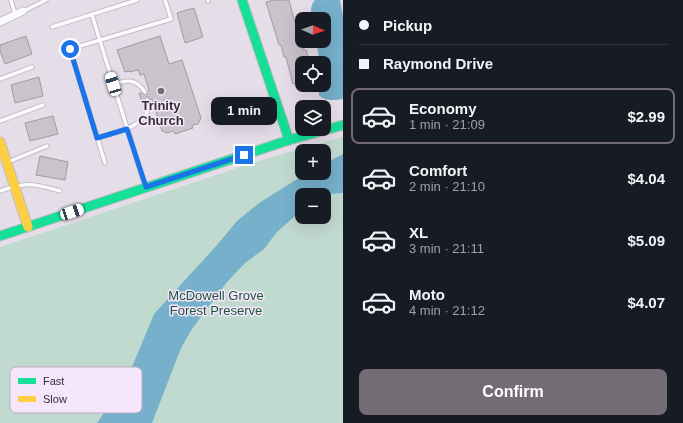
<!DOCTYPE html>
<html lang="en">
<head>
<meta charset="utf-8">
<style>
  body { margin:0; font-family:Helvetica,sans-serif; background:#242831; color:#f1f3f6; height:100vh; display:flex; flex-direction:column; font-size:15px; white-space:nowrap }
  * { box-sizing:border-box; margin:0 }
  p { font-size:13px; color:#9ea1a6 }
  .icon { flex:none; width:22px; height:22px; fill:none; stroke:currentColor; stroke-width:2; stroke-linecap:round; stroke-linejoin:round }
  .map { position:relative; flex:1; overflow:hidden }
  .details { display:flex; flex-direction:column; background:#171b24; width:340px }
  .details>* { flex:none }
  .top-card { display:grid; align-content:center; height:88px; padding:0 16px; background:#171b24 }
  .needle { width:26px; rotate:92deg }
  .fabs { position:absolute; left:295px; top:12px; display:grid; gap:8px }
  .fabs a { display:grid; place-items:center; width:36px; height:36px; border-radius:8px; background:#171b24; box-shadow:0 4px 16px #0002; font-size:20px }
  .end { position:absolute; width:18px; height:18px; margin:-9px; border:5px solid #1a73e8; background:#fff; box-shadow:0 0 0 2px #fff }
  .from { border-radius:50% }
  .bubble { position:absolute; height:28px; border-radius:8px; background:#171b24; box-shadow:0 4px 16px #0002; font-size:13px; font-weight:800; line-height:28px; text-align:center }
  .car { position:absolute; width:12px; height:24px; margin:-12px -6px; border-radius:5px; box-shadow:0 0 3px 1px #0007; background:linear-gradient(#fff 24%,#345 0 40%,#fff 0 76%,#345 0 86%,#fff 0) }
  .top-card b { display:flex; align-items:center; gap:14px; height:38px; font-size:15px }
  .top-card b+b { border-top:1px solid #363941 }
  .top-card i { width:10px; height:10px; background:#f1f3f6 }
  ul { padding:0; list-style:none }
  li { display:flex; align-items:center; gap:12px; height:56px; margin:0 8px 6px; padding:0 8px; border:2px solid transparent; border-radius:8px }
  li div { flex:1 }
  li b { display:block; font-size:15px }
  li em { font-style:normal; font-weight:800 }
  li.active { border-color:#736c75 }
  li>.icon { width:36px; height:36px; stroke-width:1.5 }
  .action { display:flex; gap:8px; margin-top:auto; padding:8px 16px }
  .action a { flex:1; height:46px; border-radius:8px; background:#736c75; color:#fff; font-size:16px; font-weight:800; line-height:46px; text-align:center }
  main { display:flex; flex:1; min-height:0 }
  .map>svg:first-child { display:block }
</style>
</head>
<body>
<main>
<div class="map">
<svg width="343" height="423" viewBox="0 0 343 423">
  <rect width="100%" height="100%" fill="#e5dde8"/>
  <!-- green -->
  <path fill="#c1dacf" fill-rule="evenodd" d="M 343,137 L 343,423 L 0,423 L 0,247 L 258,161 ZM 302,151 L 324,151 L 324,173 L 302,173 ZM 302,195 L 324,195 L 324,217 L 302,217 Z"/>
  <!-- water -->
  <g fill="#76b0cb">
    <path d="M 315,0 L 340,0 L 343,16 L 343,99 C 335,100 325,102 319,95 L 319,89 L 322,85 L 324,85 L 326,76 L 324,73 L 324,63 L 320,63 L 316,41 L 324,41 L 324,19 L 312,19 C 311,12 310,5 315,0 Z"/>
    <polygon points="343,154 343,193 329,194 324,197 324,195 302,195 302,214 295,216 277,232 264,249 245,263 227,282 192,329 181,348 152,423 97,423 127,379 154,314 217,245 237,221 259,203 307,173 324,173 324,164"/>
  </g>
  <!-- building -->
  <g fill="#c9c4cc" stroke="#a19ba4">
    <polygon points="274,0 289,0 295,23 297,22 300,35 302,34 302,42 304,50 306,50 310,63 302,63 302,82 293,84 286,57 284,57 281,45 279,45 266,2"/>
    <polygon points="194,8 203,37 185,43 177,13"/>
    <polygon points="26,36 32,54 5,64 0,51 0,45"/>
    <polygon points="160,36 169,64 182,60 201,118 198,124 192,125 193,128 175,134 174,131 167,133 162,131 152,99 150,100 149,97 146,97 144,102 142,102 139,93 142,93 146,95 149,90 144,74 140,75 138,70 130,72 130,71 125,72 117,50"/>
    <polygon points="39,77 43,96 15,103 11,85"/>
    <polygon points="53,116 58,134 30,141 25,123"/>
    <polygon points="40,156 68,162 65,180 36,175"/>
  </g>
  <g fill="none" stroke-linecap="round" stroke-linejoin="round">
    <defs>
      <g id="lane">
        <polyline points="11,0 15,14"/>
        <polyline points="208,0 208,1"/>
        <polyline points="24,11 46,0"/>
        <polyline points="92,15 145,186"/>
        <polyline points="52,27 137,0"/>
        <polyline points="0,79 32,67"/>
        <path d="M 113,84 C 128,80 135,78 145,92"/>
        <polyline points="0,121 43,105"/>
        <path d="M 97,138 C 113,133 142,128 148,110 C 149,107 148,103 147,100"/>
        <polyline points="8,162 47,146"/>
        <polyline points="105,163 70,49 171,19 165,0"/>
        <path d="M 0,191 C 27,182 33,183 60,191"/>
      </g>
      <polyline id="street" points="0,22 23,11"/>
      <g id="fast">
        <polyline points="242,0 289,140"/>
        <polyline points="0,236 289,140 343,125"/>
      </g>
      <polyline id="slow" points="0,142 28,227"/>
    </defs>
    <!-- lane casing -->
    <use href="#lane" stroke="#c2bbc3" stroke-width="5.5"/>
    <!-- street casing -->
    <use href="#street" stroke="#c2bbc3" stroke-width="9"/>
    <!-- fast casing -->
    <use href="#fast" stroke="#c2bbc3" stroke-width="11"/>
    <!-- slow casing -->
    <use href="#slow" stroke="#c2bbc3" stroke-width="11"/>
    <!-- lane -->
    <use href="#lane" stroke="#fbfafc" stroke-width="3.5"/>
    <!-- street -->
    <use href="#street" stroke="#fbfafc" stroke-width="7"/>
    <!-- fast -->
    <use href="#fast" stroke="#16e098" stroke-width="9"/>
    <!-- slow -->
    <use href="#slow" stroke="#ffcf43" stroke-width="9"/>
  </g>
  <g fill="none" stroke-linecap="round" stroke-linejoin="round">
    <!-- route -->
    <polyline stroke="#1a73e8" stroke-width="5" points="70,49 97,138 127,129 146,187 244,155"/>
  </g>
  <!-- markers -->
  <circle fill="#736c75" stroke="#f5e6fb" stroke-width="1.5" cx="161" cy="91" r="4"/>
  <g text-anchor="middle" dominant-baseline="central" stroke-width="3" stroke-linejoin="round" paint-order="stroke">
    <!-- poi labels -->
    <g font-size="13" font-weight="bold" fill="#352f37" stroke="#f5e6fb">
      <text x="161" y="105">Trinity<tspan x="161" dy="15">Church</tspan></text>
    </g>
    <!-- park labels -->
    <g font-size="13" fill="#1c553a" stroke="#f5e6fb">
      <text x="216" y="295">McDowell Grove<tspan x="216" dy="15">Forest Preserve</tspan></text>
    </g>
  </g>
  <!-- legend -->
  <rect x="10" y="367" width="132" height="46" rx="6" fill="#f5e6fb" stroke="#bbafc0" stroke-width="1"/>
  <rect x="18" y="378" width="18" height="6" fill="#16e098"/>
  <rect x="18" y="396" width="18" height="6" fill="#ffcf43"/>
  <g font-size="11" fill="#352f37">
    <text x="43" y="385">Fast</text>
    <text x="43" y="403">Slow</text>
  </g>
</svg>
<div class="fabs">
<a><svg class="needle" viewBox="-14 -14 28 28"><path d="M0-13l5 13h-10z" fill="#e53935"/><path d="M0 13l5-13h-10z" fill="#9ea1a6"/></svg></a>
<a><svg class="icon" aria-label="locate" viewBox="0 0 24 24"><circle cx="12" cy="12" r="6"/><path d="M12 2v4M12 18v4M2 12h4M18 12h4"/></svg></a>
<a><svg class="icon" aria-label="layers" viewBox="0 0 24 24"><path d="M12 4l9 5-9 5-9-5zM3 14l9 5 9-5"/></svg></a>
<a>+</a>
<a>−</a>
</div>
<i class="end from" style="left:70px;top:49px"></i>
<i class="end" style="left:244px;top:155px"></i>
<div class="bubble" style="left:211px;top:97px;width:66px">1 min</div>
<i class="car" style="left:113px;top:84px;rotate:343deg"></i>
<i class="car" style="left:72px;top:212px;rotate:72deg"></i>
</div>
<section class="details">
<div class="top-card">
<b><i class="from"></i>Pickup</b>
<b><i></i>Raymond Drive</b>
</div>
<ul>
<li class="active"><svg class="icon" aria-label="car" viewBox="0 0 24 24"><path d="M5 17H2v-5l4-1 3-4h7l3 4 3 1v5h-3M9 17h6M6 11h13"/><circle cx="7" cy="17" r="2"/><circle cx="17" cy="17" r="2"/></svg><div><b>Economy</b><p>1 min · 21:09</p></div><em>$2.99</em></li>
<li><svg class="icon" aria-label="car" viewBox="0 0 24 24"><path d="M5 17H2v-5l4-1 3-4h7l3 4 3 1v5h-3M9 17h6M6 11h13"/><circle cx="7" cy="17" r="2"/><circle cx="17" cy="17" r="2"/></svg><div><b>Comfort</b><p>2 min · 21:10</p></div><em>$4.04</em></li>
<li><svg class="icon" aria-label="car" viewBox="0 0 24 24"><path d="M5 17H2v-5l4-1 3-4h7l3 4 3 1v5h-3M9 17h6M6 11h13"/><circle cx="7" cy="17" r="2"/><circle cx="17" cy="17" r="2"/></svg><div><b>XL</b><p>3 min · 21:11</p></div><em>$5.09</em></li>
<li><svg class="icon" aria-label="car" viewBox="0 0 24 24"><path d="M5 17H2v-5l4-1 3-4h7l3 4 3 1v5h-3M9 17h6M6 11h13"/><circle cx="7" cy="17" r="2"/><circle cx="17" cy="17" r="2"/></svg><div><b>Moto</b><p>4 min · 21:12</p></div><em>$4.07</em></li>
</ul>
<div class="action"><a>Confirm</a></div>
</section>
</main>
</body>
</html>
